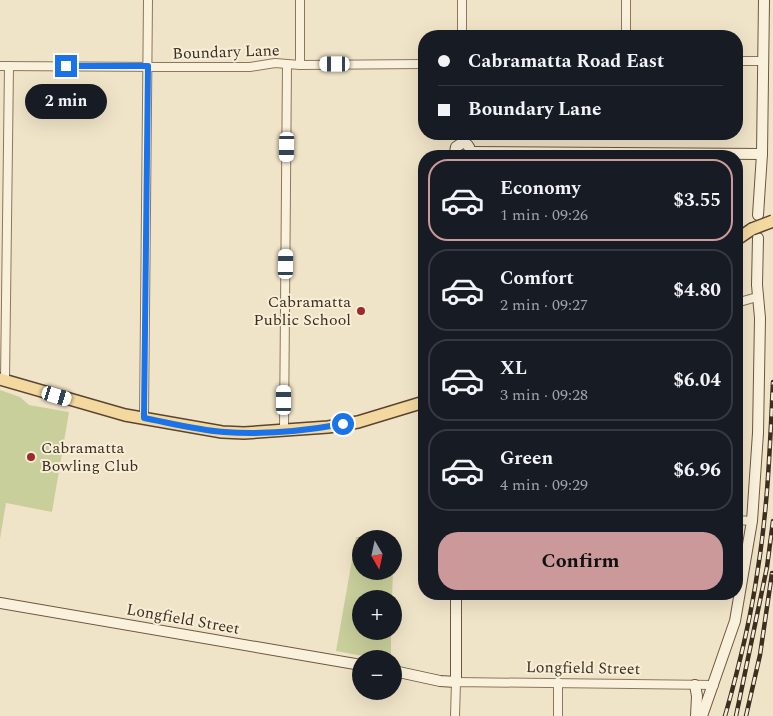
<!DOCTYPE html>
<html lang="en">
<head>
<meta charset="utf-8">
<style>
  body { margin:0; font-family:Spectral,serif; background:#20242c; color:#f1f3f6; height:100vh; display:flex; flex-direction:column; font-size:19px; white-space:nowrap }
  * { box-sizing:border-box; margin:0 }
  p { font-size:16px; color:#9ea1a6 }
  .icon { flex:none; width:28px; height:28px; fill:none; stroke:currentColor; stroke-width:2; stroke-linecap:round; stroke-linejoin:round }
  .map { position:relative; flex:1; overflow:hidden }
  .panel { position:absolute; left:418px; top:150px; width:325px; height:450px; display:flex; flex-direction:column; background:#171b24; border-radius:20px; box-shadow:0 5px 20px #0002 }
  .panel>* { flex:none }
  .hud { position:absolute; left:418px; top:30px; width:325px; height:110px; border-radius:20px; box-shadow:0 5px 20px #0002; display:grid; align-content:center; height:110px; padding:0 20px; background:#171b24 }
  .needle { width:32px; rotate:171deg }
  .controls { position:absolute; left:352px; top:530px; display:grid; gap:10px }
  .controls a { display:grid; place-items:center; width:50px; height:50px; border-radius:50%; background:#171b24; box-shadow:0 5px 20px #0002; font-size:25px }
  .end { position:absolute; width:22px; height:22px; margin:-11px; border:6px solid #1a73e8; background:#fff; box-shadow:0 0 0 2px #fff }
  .from { border-radius:50% }
  .bubble { position:absolute; height:35px; border-radius:18px; background:#171b24; box-shadow:0 5px 20px #0002; font-size:16px; font-weight:700; line-height:35px; text-align:center }
  .car { position:absolute; width:15px; height:30px; margin:-15px -8px; border-radius:6px; box-shadow:0 0 4px 1px #0007; background:linear-gradient(#fff 24%,#345 0 40%,#fff 0 76%,#345 0 86%,#fff 0) }
  .hud b { display:flex; align-items:center; gap:18px; height:48px; font-size:19px }
  .hud b+b { border-top:1px solid #363941 }
  .hud i { width:12px; height:12px; background:#f1f3f6 }
  ul { padding:9px 0 0; list-style:none }
  li { display:flex; align-items:center; gap:15px; height:82px; margin:0 10px 8px; padding:0 10px; border:2px solid #363941; border-radius:20px }
  li div { flex:1 }
  li b { display:block; font-size:19px }
  li em { font-style:normal; font-weight:700 }
  li.active { border-color:#cc999b }
  li>.icon { width:45px; height:45px; stroke-width:1.5 }
  .primary-button { display:flex; gap:10px; margin-top:auto; padding:10px 20px }
  .primary-button a { flex:1; height:58px; border-radius:20px; background:#cc999b; color:#111; font-size:20px; font-weight:700; line-height:58px; text-align:center }
  .map>svg:first-child { display:block }
</style>
</head>
<body>
<div class="map">
<svg width="773" height="716" viewBox="0 0 773 716">
  <rect width="100%" height="100%" fill="#f0e4c8"/>
  <!-- green -->
  <g fill="#c9cf9b">
    <polygon points="0,390 20,397 29,405 69,412 52,512 6,503 0,539"/>
    <polygon points="356,537 384,539 361,539 361,571 393,571 392,599 361,599 361,631 391,631 391,659 379,659 336,651"/>
  </g>
  <g fill="none" stroke-linecap="round" stroke-linejoin="round">
    <defs>
      <g id="street">
        <polyline points="462,36 462,0"/>
        <polyline points="626,36 626,0"/>
        <polyline points="736,61 763,61"/>
        <polyline points="300,65 300,0"/>
        <polyline points="0,66 161,67 250,67 275,63 300,65 424,64"/>
        <polyline points="462,143 462,134"/>
        <polyline points="736,303 757,297"/>
        <polyline points="5,380 9,66"/>
        <polyline points="144,418 148,0"/>
        <polyline points="284,431 287,64"/>
        <polyline points="736,520 752,521"/>
        <polyline points="455,716 456,682 714,685"/>
        <polyline points="558,716 558,682"/>
      </g>
      <g id="secondary">
        <polyline points="470,152 762,154"/>
        <path d="M 457,156 L 455,152 L 456,147 L 462,143 C 469,143 472,150 468,156"/>
        <polyline points="758,215 762,154 764,0"/>
        <polyline points="0,603 361,665"/>
        <polyline points="394,671 440,681 456,682 456,594"/>
        <polyline points="695,685 697,696 696,716"/>
        <polyline points="702,716 735,621 752,521 758,433 760,318 757,285 758,238"/>
      </g>
      <g id="primary">
        <polyline points="736,240 752,229"/>
        <polyline points="0,379 125,415 222,432 244,433 328,427 358,422 424,402"/>
      </g>
    </defs>
    <!-- street casing -->
    <use href="#street" stroke="#8d765c" stroke-width="10"/>
    <!-- secondary casing -->
    <use href="#secondary" stroke="#6f573f" stroke-width="12"/>
    <!-- primary casing -->
    <use href="#primary" stroke="#5b4430" stroke-width="14"/>
    <!-- street -->
    <use href="#street" stroke="#faf1dc" stroke-width="8"/>
    <!-- secondary -->
    <use href="#secondary" stroke="#faf1dc" stroke-width="10"/>
    <!-- primary -->
    <use href="#primary" stroke="#f3d9a0" stroke-width="11"/>
    <defs>
      <g id="rail">
        <path d="M 725,716 C 739,667 751,618 758,568 C 768,506 770,444 773,382"/>
        <polyline points="736,716 767,567 773,521"/>
        <polyline points="746,716 760,655 772,573"/>
      </g>
    </defs>
    <!-- rail casing -->
    <use href="#rail" stroke="#3d2e20" stroke-width="4.5"/>
    <!-- rail -->
    <use href="#rail" stroke="#f7eed8" stroke-width="2.5" stroke-dasharray="8" stroke-linecap="butt"/>
    <defs>
      <polyline id="primary-bridge" points="752,229 773,221"/>
    </defs>
    <!-- primary-bridge casing -->
    <use href="#primary-bridge" stroke="#5b4430" stroke-width="14" stroke-linecap="butt"/>
    <!-- primary-bridge -->
    <use href="#primary-bridge" stroke="#f3d9a0" stroke-width="11"/>
  </g>
  <g fill="none" stroke-linecap="round" stroke-linejoin="round">
    <!-- route -->
    <path stroke="#1a73e8" stroke-width="6" d="M 66,66 L 148,66 L 144,418 C 170,423 197,430 224,432 C 263,435 304,431 343,424"/>
  </g>
  <!-- markers -->
  <g fill="#9e2a2b" stroke="#f7eed8" stroke-width="2">
    <circle cx="361" cy="311" r="5"/>
    <circle cx="31" cy="457" r="5"/>
  </g>
  <g text-anchor="middle" dominant-baseline="central" stroke-width="4" stroke-linejoin="round" paint-order="stroke">
    <!-- street labels -->
    <g font-size="16" fill="#3d2e20" stroke="#f7eed8">
      <text transform="translate(226 52) rotate(-2)">Boundary Lane</text>
      <text transform="translate(183 619) rotate(10)">Longfield Street</text>
      <text transform="translate(583 668) rotate(1)">Longfield Street</text>
    </g>
    <!-- poi labels -->
    <g font-size="16" fill="#3d2e20" stroke="#f7eed8" text-anchor="end">
      <text x="351" y="302">Cabramatta<tspan x="351" dy="18">Public School</tspan></text>
      <text x="41" y="448" text-anchor="start">Cabramatta<tspan x="41" dy="18">Bowling Club</tspan></text>
    </g>
  </g>
</svg>
<div class="controls">
<a><svg class="needle" viewBox="-14 -14 28 28"><path d="M0-13l5 13h-10z" fill="#e53935"/><path d="M0 13l5-13h-10z" fill="#9ea1a6"/></svg></a>
<a>+</a>
<a>−</a>
</div>
<i class="end from" style="left:343px;top:424px"></i>
<i class="end" style="left:66px;top:66px"></i>
<div class="bubble" style="left:25px;top:84px;width:82px">2 min</div>
<i class="car" style="left:335px;top:64px;rotate:270deg"></i>
<i class="car" style="left:287px;top:147px;rotate:181deg"></i>
<i class="car" style="left:286px;top:264px;rotate:1deg"></i>
<i class="car" style="left:57px;top:396px;rotate:107deg"></i>
<i class="car" style="left:284px;top:400px;rotate:0deg"></i>
<div class="hud">
<b><i class="from"></i>Cabramatta Road East</b>
<b><i></i>Boundary Lane</b>
</div>
<section class="panel">
<ul>
<li class="active"><svg class="icon" aria-label="car" viewBox="0 0 24 24"><path d="M5 17H2v-5l4-1 3-4h7l3 4 3 1v5h-3M9 17h6M6 11h13"/><circle cx="7" cy="17" r="2"/><circle cx="17" cy="17" r="2"/></svg><div><b>Economy</b><p>1 min · 09:26</p></div><em>$3.55</em></li>
<li><svg class="icon" aria-label="car" viewBox="0 0 24 24"><path d="M5 17H2v-5l4-1 3-4h7l3 4 3 1v5h-3M9 17h6M6 11h13"/><circle cx="7" cy="17" r="2"/><circle cx="17" cy="17" r="2"/></svg><div><b>Comfort</b><p>2 min · 09:27</p></div><em>$4.80</em></li>
<li><svg class="icon" aria-label="car" viewBox="0 0 24 24"><path d="M5 17H2v-5l4-1 3-4h7l3 4 3 1v5h-3M9 17h6M6 11h13"/><circle cx="7" cy="17" r="2"/><circle cx="17" cy="17" r="2"/></svg><div><b>XL</b><p>3 min · 09:28</p></div><em>$6.04</em></li>
<li><svg class="icon" aria-label="car" viewBox="0 0 24 24"><path d="M5 17H2v-5l4-1 3-4h7l3 4 3 1v5h-3M9 17h6M6 11h13"/><circle cx="7" cy="17" r="2"/><circle cx="17" cy="17" r="2"/></svg><div><b>Green</b><p>4 min · 09:29</p></div><em>$6.96</em></li>
</ul>
<div class="primary-button"><a>Confirm</a></div>
</section>
</div>
</body>
</html>
